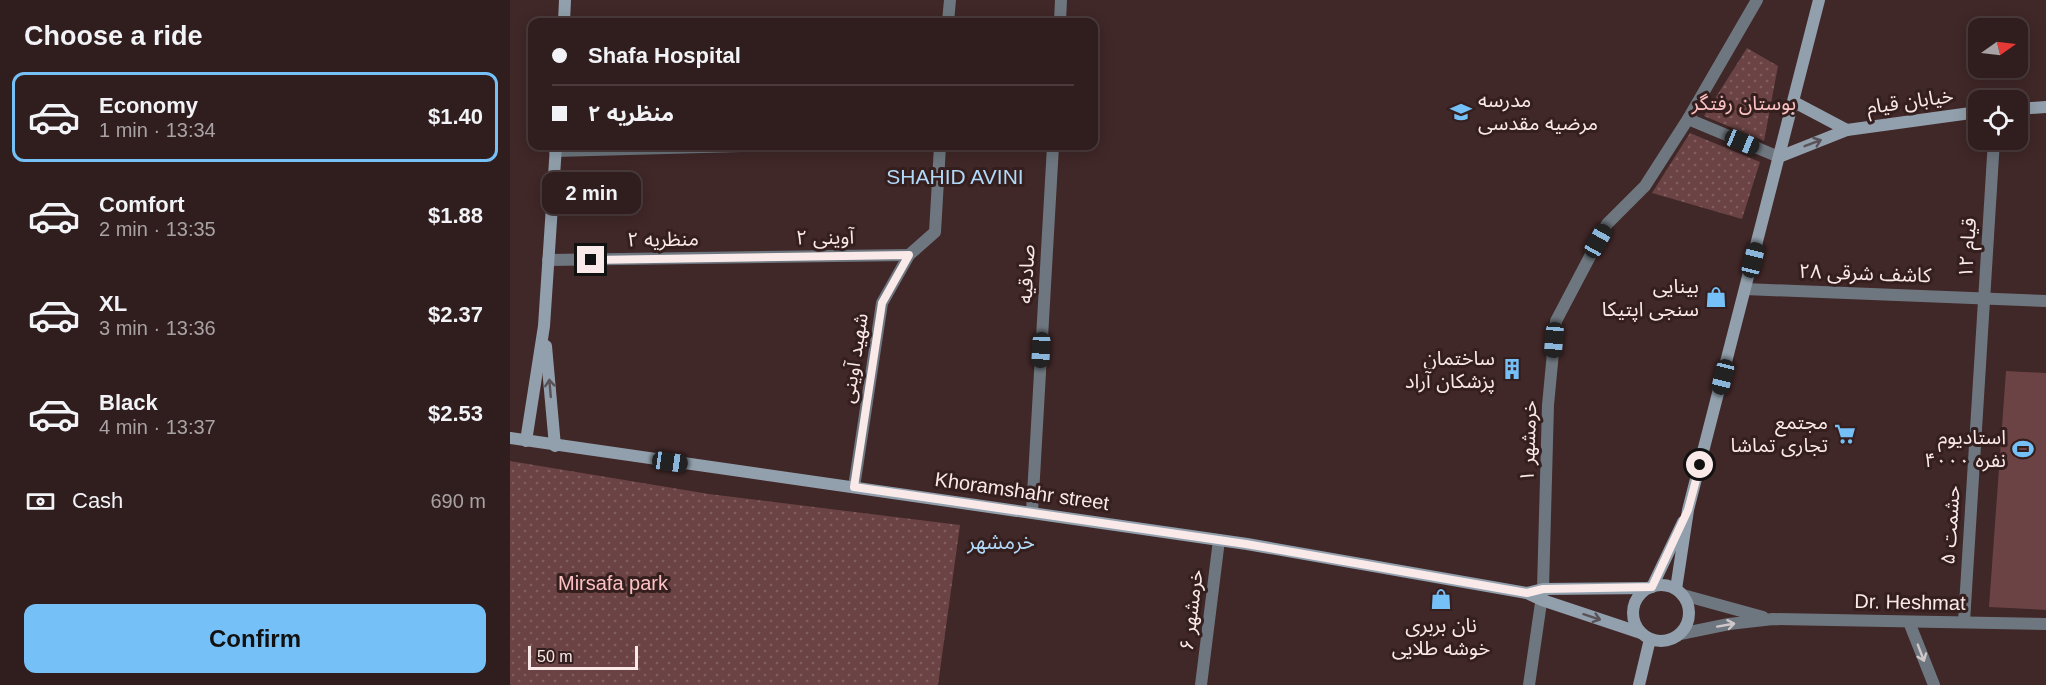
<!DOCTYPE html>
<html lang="en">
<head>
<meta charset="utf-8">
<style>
  body { margin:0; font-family:Helvetica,"Noto Sans Arabic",sans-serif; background:#382627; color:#f1f3f6; height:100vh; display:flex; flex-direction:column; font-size:22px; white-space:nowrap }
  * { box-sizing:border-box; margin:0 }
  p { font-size:20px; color:#a8a2a4 }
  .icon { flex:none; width:33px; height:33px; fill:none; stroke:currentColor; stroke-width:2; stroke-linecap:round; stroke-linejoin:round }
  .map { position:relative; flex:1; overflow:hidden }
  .panel { display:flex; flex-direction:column; background:#301d1e; width:510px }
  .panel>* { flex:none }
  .hud { position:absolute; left:18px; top:18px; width:570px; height:132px; border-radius:12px; box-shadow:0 3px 15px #0003,0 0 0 2px #4b3b3c; display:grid; align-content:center; height:132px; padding:0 24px; background:#301d1e }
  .needle { width:39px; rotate:76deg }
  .buttons { position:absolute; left:1458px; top:18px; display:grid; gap:12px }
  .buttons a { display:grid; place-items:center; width:60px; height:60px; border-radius:12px; background:#301d1e; box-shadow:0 3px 15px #0003,0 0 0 2px #4b3b3c; font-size:30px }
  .scale { position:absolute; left:18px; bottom:15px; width:110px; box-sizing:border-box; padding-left:6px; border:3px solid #fae9e9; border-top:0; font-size:16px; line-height:21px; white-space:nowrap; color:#fae9e9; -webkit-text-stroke:4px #351e1e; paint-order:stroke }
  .end { position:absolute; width:27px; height:27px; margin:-14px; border:8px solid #fae9e9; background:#111; box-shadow:0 0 0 3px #111 }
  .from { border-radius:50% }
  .bubble { position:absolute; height:42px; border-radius:12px; background:#301d1e; box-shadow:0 3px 15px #0003,0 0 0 2px #4b3b3c; font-size:20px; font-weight:600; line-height:42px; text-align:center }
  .car { position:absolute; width:18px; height:36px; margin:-18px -9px; border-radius:8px; box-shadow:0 0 4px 2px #0007; background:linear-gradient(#222 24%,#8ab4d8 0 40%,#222 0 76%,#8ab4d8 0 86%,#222 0) }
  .hud b { display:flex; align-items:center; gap:21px; height:57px; font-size:22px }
  .hud b+b { border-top:2px solid #4b3b3c }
  .hud i { width:15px; height:15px; background:#f1f3f6 }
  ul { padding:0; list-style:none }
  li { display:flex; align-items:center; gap:18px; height:90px; margin:0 12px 9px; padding:0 12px; border:3px solid transparent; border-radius:12px }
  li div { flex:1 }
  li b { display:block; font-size:22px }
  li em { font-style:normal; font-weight:600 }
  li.selected { border-color:#75c0f6 }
  li>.icon { width:54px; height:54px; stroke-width:1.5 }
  h2 { padding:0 24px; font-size:27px; line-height:72px }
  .pay { display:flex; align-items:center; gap:15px; height:66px; padding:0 24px; font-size:22px }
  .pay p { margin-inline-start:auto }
  .cta { display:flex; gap:12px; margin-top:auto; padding:12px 24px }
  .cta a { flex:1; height:69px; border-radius:12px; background:#75c0f6; color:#111; font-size:24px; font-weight:600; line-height:69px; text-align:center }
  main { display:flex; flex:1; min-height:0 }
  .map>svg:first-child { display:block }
</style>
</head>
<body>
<main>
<section class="panel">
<h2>Choose a ride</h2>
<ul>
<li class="selected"><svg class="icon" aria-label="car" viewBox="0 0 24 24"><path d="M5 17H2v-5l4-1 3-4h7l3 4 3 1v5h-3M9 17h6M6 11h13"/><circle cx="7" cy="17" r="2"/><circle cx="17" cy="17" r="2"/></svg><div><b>Economy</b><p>1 min · 13:34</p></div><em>$1.40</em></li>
<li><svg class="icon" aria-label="car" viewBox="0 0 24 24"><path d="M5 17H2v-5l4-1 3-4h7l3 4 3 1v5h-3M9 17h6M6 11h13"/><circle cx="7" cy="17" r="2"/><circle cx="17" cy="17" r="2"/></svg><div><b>Comfort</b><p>2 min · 13:35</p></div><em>$1.88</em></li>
<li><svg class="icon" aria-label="car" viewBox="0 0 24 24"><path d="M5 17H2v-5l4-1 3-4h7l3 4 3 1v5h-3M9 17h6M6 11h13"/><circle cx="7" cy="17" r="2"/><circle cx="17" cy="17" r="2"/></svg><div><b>XL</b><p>3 min · 13:36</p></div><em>$2.37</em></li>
<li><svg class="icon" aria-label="car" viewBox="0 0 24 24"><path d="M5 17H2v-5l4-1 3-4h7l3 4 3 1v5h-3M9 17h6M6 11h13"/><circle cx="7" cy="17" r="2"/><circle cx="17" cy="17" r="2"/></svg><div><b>Black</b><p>4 min · 13:37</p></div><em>$2.53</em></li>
</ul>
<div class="pay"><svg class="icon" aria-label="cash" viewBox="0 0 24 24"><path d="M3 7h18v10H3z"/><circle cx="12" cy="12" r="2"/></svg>Cash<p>690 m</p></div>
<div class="cta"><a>Confirm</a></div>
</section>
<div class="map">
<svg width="1536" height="685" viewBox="0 0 1536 685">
  <defs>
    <pattern id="park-dots" width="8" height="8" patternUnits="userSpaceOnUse" patternTransform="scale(1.5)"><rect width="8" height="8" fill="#6b4344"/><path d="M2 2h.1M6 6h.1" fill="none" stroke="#815e5f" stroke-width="1.8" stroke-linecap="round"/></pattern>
  </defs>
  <rect width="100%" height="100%" fill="#402728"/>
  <!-- park -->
  <g fill="url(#park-dots)">
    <polygon points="1237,48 1268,66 1254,141 1194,116"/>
    <polygon points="1180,133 1250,162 1232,219 1142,193"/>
    <polygon points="0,461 199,494 450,525 428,685 0,685"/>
  </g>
  <!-- pitch -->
  <polygon fill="#6b4344" points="1496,371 1536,373 1536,610 1479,607"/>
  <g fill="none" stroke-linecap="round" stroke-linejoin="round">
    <!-- street -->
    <g stroke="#6e777f" stroke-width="12">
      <polyline points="438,22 440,0"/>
      <polyline points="550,22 551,0"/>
      <polyline points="1178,119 1269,157"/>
      <polyline points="45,151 230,146"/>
      <polyline points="38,260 399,255"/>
      <polyline points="1235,289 1536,301"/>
      <polyline points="344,487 372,303 399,255 425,232 430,146"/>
      <polyline points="522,512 543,146"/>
      <polyline points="1173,595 1253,617"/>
      <polyline points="1399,622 1424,685"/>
      <polyline points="1454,622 1484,140"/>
      <polyline points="1170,634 1219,624 1263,619 1536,624"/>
      <polyline points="691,685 709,540"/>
      <polyline points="1019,685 1033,589 1038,405 1046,321 1097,224 1135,186 1178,119 1247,0"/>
    </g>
    <!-- secondary -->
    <g stroke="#91a0ac" stroke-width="12">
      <polyline points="54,22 55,0"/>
      <polyline points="1284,102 1337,130"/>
      <polyline points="1508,109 1536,107"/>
      <polyline points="1269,157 1337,130 1468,112"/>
      <polyline points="36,346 45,446"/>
      <polyline points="0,438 737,544 1017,593 1032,600 1131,633"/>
      <polyline points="16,441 34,326 46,146"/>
      <circle cx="1151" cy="613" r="28"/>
      <polyline points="1142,587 1173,522"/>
      <polyline points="1166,589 1178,510 1309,0"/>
      <polyline points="1017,593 1033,589 1139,588"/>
      <polyline points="1129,685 1140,639"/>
    </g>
  </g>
  <!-- one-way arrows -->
  <defs><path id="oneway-shaft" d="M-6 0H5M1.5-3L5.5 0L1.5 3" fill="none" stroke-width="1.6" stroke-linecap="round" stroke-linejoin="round" transform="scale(1.5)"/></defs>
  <g stroke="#5a5257">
    <use href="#oneway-shaft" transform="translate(1303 143) rotate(-21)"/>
    <use href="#oneway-shaft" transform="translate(40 388) rotate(-95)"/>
    <use href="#oneway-shaft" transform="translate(1082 617) rotate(18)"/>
  </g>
  <g stroke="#d0c7c9">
    <use href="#oneway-shaft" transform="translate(1216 625) rotate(-10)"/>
    <use href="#oneway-shaft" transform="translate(1411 653) rotate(69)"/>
  </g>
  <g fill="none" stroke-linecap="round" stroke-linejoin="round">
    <!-- route -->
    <polyline stroke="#fae9e9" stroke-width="8" points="81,260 399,255 372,303 344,487 736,544 1017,593 1033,589 1142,587 1178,510 1190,465"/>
  </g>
  <!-- icons -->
  <defs>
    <symbol id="school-bare" viewBox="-9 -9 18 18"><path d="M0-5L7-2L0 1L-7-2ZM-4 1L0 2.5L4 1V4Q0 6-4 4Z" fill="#75c0f6" stroke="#351e1e" stroke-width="2.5" paint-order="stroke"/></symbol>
    <symbol id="shop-bare" viewBox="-9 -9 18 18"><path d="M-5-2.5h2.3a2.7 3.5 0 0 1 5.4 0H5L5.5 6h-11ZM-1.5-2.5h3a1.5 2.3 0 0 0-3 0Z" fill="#75c0f6" stroke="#351e1e" stroke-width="2.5" paint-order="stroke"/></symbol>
    <symbol id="building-bare" viewBox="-9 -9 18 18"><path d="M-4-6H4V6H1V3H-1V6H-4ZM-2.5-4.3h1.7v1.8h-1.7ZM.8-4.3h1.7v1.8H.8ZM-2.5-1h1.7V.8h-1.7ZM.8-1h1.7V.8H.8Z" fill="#75c0f6" stroke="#351e1e" stroke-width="2.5" paint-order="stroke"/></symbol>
    <symbol id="supermarket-bare" viewBox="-9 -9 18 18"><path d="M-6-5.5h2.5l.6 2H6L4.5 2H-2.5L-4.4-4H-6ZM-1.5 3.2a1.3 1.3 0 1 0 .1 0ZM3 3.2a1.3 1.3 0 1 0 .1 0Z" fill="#75c0f6" stroke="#351e1e" stroke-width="2.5" paint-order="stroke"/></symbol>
    <symbol id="stadium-bare" viewBox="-9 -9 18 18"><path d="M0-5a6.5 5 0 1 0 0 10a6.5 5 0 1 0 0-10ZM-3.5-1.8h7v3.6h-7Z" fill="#75c0f6" stroke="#351e1e" stroke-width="2.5" paint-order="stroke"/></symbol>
  </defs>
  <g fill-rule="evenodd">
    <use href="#school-bare" x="936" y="97" width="30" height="30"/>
    <use href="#shop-bare" x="1191" y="282" width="30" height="30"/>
    <use href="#building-bare" x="987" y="354" width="30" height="30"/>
    <use href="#supermarket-bare" x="1320" y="419" width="30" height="30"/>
    <use href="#stadium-bare" x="1498" y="434" width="30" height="30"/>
    <use href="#shop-bare" x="916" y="584" width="30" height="30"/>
  </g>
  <g text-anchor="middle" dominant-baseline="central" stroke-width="6" stroke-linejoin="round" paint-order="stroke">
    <!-- poi labels -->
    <g font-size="20" fill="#fae9e9" stroke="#351e1e" text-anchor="end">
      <text x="968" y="100" text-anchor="start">مدرسه<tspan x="968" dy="23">مرضیه مقدسی</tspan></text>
      <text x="1189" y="286">بینایی<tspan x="1189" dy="23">سنجی اپتیکا</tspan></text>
      <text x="985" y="358">ساختمان<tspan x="985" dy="23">پزشکان آراد</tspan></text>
      <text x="1318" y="422">مجتمع<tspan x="1318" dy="23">تجاری تماشا</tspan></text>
      <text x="1496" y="437">استادیوم<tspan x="1496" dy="23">۴۰۰۰ نفره</tspan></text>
      <text x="931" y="625" text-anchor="middle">نان بربری<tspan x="931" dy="23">خوشه طلایی</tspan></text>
    </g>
    <!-- street labels -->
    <g font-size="20" fill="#fae9e9" stroke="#351e1e">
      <text transform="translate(1400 101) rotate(-8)">خیابان قیام</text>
      <text transform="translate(315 237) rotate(-1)">آوینی ۲</text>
      <text transform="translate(153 239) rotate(-1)">منظریه ۲</text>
      <text transform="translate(1457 248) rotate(-86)">قیام ۱۲</text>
      <text transform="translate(1355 273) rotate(2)">کاشف شرقی ۲۸</text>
      <text transform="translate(516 274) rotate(-87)">صادقیه</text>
      <text transform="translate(344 358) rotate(-81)">شهید آوینی</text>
      <text transform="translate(1018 441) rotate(-88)">خرمشهر ۱</text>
      <text transform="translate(512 491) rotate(8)">Khoramshahr street</text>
      <text transform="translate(1440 525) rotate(-86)">حشمت ۵</text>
      <text transform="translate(1400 602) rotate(1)">Dr. Heshmat</text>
      <text transform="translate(681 610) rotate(-83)">خرمشهر ۶</text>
    </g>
    <!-- park labels -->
    <g font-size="20" fill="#fcc1c2" stroke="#351e1e">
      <text x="1234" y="103">بوستان رفتگر</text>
      <text x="103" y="583">Mirsafa park</text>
    </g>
    <!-- neighbourhood labels -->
    <g font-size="21" fill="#b1d9f8" stroke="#351e1e">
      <text x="445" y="176">SHAHID AVINI</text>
      <text x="491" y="541">خرمشهر</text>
    </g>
  </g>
</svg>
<div class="buttons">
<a><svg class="needle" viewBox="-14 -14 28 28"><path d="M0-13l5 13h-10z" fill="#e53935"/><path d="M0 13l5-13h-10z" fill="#a8a2a4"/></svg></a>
<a><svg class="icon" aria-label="locate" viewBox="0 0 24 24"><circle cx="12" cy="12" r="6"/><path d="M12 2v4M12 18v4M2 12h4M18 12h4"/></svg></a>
</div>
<div class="scale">50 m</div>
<i class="end from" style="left:1190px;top:465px"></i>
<i class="end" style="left:81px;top:260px"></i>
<div class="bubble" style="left:32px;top:172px;width:99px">2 min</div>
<i class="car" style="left:1232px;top:142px;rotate:112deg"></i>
<i class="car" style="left:1088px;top:241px;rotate:29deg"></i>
<i class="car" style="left:1243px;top:260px;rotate:14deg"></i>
<i class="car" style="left:1044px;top:340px;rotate:185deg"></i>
<i class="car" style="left:531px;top:350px;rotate:183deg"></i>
<i class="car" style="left:1213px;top:377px;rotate:194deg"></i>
<i class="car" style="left:160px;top:462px;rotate:98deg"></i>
<div class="hud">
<b><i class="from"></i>Shafa Hospital</b>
<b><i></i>منظریه ۲</b>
</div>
</div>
</main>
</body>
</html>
